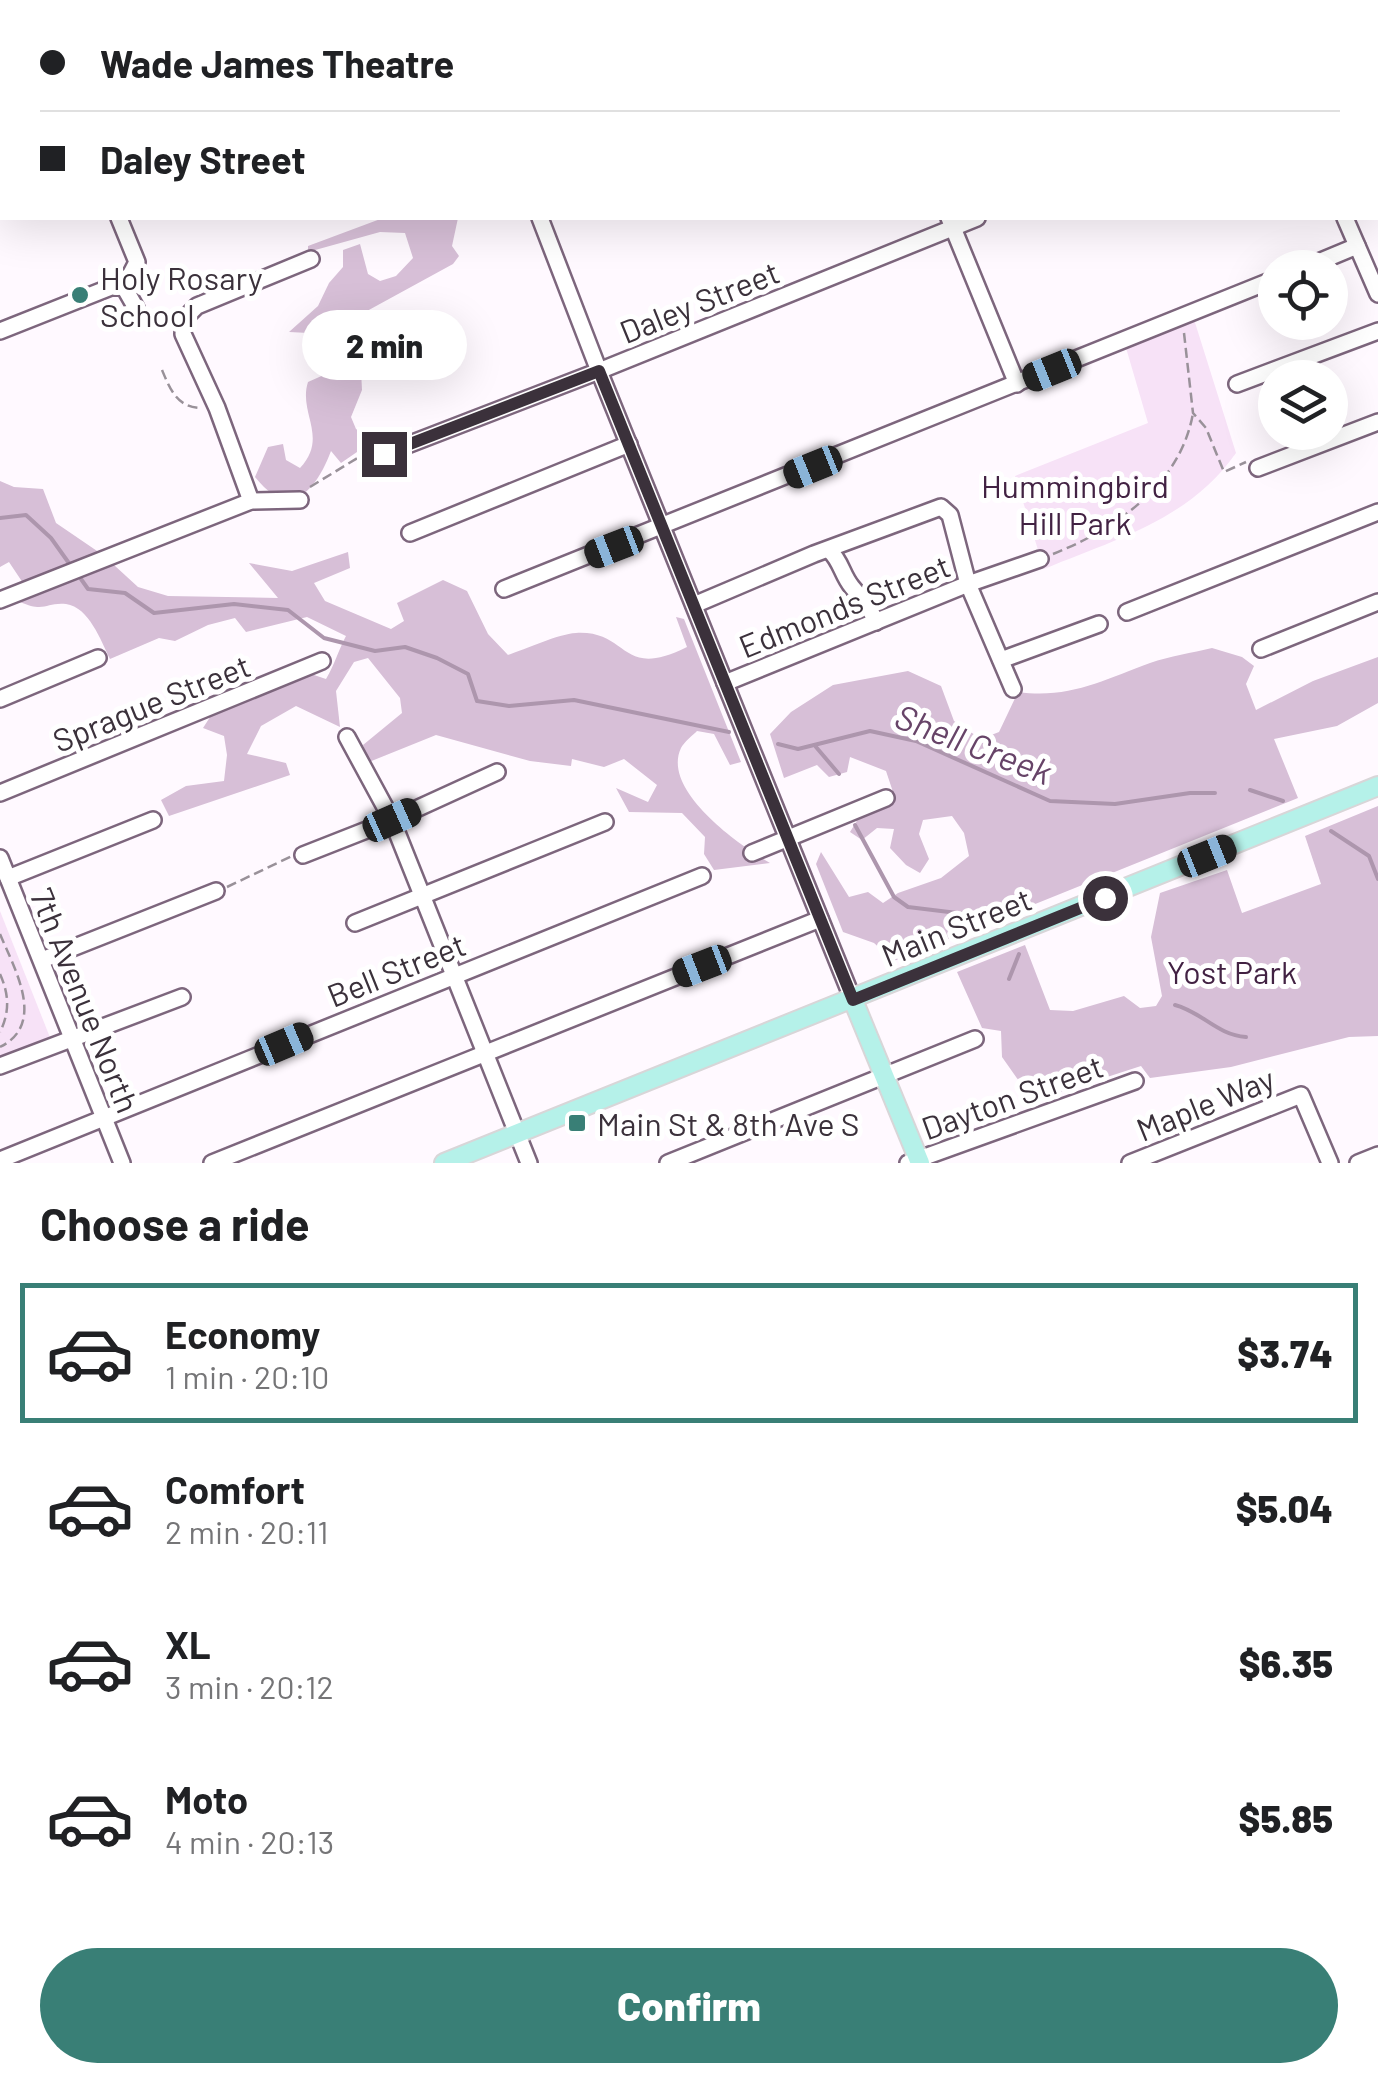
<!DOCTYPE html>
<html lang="en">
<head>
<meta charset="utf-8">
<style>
  body { margin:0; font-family:Barlow,sans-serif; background:#f6f6f6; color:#202124; height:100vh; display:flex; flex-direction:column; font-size:38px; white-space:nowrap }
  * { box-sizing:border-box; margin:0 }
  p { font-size:32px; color:#757577 }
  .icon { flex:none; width:55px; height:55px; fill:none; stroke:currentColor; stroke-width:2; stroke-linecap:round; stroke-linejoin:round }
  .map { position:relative; height:1163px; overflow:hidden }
  .side { display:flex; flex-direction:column; background:#fff; flex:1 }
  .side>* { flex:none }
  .guide { position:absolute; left:0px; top:0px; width:1380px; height:220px; box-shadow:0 10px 40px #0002; display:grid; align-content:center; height:220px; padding:0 40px; background:#fff }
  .tools { position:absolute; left:1258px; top:250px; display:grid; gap:20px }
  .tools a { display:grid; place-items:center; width:90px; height:90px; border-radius:50%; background:#fff; box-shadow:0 10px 40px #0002; font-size:50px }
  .end { position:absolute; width:45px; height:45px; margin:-22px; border:12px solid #3b313b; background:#fff; box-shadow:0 0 0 5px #fff }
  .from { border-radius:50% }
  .bubble { position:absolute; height:70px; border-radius:35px; background:#fff; box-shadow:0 10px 40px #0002; font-size:32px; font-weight:800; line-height:70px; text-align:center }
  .car { position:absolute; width:30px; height:60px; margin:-30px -15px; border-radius:12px; box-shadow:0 0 8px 2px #0007; background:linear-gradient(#222 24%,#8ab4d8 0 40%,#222 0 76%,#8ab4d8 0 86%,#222 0) }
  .guide b { display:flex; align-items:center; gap:35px; height:95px; font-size:38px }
  .guide b+b { border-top:2px solid #e0e0e0 }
  .guide i { width:25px; height:25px; background:#202124 }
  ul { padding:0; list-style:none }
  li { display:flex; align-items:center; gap:30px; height:140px; margin:0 20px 15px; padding:0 20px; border:5px solid transparent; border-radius:0px }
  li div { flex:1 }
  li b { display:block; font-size:38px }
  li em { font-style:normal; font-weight:800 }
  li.active { border-color:#397f76 }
  li>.icon { width:90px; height:90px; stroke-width:1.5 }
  h2 { padding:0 40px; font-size:45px; line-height:120px }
  .cta { display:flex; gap:20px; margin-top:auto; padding:20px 40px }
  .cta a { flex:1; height:115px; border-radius:60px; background:#397f76; color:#fff; font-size:40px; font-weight:800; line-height:115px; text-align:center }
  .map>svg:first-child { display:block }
</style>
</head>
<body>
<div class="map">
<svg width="1378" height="1163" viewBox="0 0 1378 1163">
  <rect width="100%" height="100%" fill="#fff9ff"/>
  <!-- green -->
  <g fill="#f7e2f7">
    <path d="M 1192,313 L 1236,453 C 1189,520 1116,539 1044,569 L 1015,476 L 1148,423 L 1124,341 Z"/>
    <polygon points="0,911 51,1040 0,1060"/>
  </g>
  <!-- forest -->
  <g fill="#d7bfd7">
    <polygon points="383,218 458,218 452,246 459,256 453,264 367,311 339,335 315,324 309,333 289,332 318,306 329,283 343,267 343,250 360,244 368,274 380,281 396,276 413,258 405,233 380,232 308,252 308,246"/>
    <path d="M 361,370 L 362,390 L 351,417 L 356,429 L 373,441 L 341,463 L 331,451 C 316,491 290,521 255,477 L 268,447 L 283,444 L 286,460 L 300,468 C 329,437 298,413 308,382 L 326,374 Z"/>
    <polygon points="0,481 14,487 43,489 56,523 100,553 23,583 9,562 0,567"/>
    <path d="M 348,552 L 350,568 L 314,583 L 325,601 L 391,629 L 404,621 L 397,603 L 443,580 L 467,591 L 488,634 L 508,655 C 526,649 558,634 576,633 C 630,630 619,681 687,647 L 676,617 L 684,619 L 741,762 L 730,765 L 714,734 L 697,731 C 693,735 684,742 681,748 C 661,790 739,845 770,863 L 714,870 L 704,854 L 705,837 L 682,813 L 629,812 L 616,788 L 648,802 L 657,785 L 624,759 L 604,767 L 572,759 L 571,766 L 530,761 L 436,735 L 369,762 L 363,745 L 402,713 L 400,698 L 368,658 L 354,662 L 336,691 L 340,727 L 296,706 L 261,726 L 247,754 L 286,763 L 290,775 L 169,816 L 161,800 L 186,786 L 224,781 L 227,755 L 224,736 L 203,728 L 214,711 L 305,672 L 326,679 C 335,664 338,651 346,636 L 307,617 L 246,632 L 235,618 L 208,625 L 175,641 L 159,638 L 110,659 C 101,641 89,607 66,604 C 46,602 45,613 20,602 L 114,565 L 138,587 L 168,596 L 278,598 L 249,563 L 292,571 Z"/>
    <path d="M 1212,648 L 1242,657 L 1254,666 L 1246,684 L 1256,710 L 1313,681 L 1378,657 L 1378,703 L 1337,726 L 1274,739 L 1298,798 L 894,961 L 874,943 L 843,932 L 816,864 L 821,852 L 849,897 L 868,892 L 883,903 L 898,893 L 941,878 L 969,856 L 964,833 L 952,816 L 923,820 L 919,834 L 929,859 L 920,873 L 906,865 L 890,848 L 894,829 L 877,828 L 862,840 L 850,832 L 858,819 L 894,795 L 886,771 L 850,757 L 847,772 L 829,777 L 817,765 L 784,778 L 770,734 L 791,712 L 833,685 L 908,671 L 941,686 L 954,721 L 981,739 L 999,732 L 1018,692 C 1070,699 1103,680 1150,663 C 1170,656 1192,653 1212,648 Z"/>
    <polygon points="1378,806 1378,1036 1349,1037 1231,1067 1150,1078 1141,1066 1033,1101 1002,1057 1001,1031 982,1028 957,972 1025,945 1050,1010 1073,1011 1124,996 1140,1008 1156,1006 1162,996 1151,937 1160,893 1227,870 1242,913 1321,884 1305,836"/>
  </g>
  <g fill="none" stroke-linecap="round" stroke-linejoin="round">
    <!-- stream -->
    <g stroke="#ad96ad" stroke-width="4">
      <polyline points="0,518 26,515 51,538 71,566"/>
      <polyline points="81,579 88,589 125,593 154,613 234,604 288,610 324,638 375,651 405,647 437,658 468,674 477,701 509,706 574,700 729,732"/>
      <polyline points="778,744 798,749 870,731 916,741 1050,801 1115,804 1190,793 1215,793"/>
      <polyline points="816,747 839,774"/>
      <polyline points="1250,790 1283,801"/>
      <polyline points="855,825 894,897 908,907 982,916"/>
      <polyline points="1331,831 1369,856 1378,879"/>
      <polyline points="1009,979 1019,954"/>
      <path d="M 1175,1005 C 1202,1012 1217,1035 1246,1037"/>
    </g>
    <defs>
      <g id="minor">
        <polyline points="54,0 54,2"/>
        <polyline points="454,0 455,2"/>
        <polyline points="864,0 865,2"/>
        <polyline points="1038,2 1045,0"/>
        <polyline points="1265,2 1270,0"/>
        <polyline points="0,106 2,105"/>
        <polyline points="119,218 137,262 124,287"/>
        <polyline points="540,218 599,371 853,1000"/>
        <polyline points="949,218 1017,384"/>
        <polyline points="1345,218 1378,294"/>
        <polyline points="1304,268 1357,246"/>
        <polyline points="0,331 111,287 124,287 136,308"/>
        <polyline points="1237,384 1378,331"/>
        <polyline points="384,454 599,371 977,218"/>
        <polyline points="1258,468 1378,422"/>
        <polyline points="251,501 217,408 183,334 184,319 197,306 311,259"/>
        <polyline points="410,533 629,444"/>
        <path d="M 830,551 C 841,561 842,575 852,587 C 862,599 869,606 876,622"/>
        <polyline points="504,589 1275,279"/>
        <polyline points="0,600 251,501 300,500"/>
        <polyline points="694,605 814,554 941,507 950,515 968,584 1013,689"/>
        <polyline points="1127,612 1378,512"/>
        <polyline points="1261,649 1378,602"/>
        <polyline points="1001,660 1099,624"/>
        <polyline points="725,683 968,584 1040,559"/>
        <polyline points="0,699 98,658"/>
        <polyline points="347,737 392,820 529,1163"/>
        <polyline points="0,793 322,661"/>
        <polyline points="752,853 886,798"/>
        <polyline points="303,855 392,820 497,772"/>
        <polyline points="0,858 122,1163"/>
        <polyline points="8,878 153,820"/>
        <polyline points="355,923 605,822"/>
        <polyline points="42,960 216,891"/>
        <polyline points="0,1066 182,997"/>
        <polyline points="0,1160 702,876"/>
        <polyline points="212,1163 820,919"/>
        <polyline points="668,1163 975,1039"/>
        <polyline points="908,1163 1135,1081"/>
        <polyline points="1130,1163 1301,1095 1330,1163"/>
        <polyline points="1358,1163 1378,1155"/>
      </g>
      <g id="major">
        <polyline points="853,1000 920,1163"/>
        <polyline points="444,1163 1378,786"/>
      </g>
    </defs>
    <!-- minor casing -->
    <use href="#minor" stroke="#7d667d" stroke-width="20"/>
    <!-- major casing -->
    <use href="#major" stroke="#d8d6d8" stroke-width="22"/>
    <!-- path -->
    <g stroke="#999199" stroke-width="2.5" stroke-dasharray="10 5" stroke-linecap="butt">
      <polyline points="1184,333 1193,413 1206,428 1224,472 1246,462"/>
      <path d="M 162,370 C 170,389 177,407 200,408"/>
      <polyline points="310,487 364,454 371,458"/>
      <path d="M 1053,554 C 1116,529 1181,484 1193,413"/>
      <polyline points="227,887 292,856"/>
      <path d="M 0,934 C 14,968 47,1024 0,1047"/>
      <path d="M 0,974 C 9,994 10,1012 0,1032"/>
    </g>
    <!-- minor -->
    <use href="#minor" stroke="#fff" stroke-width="15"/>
    <!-- major -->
    <use href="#major" stroke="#b5f1e9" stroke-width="18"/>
  </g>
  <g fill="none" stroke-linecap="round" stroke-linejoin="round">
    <!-- route -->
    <polyline stroke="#3b313b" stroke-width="12" points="384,454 599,371 853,1000 1105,898"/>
  </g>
  <!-- markers -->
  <g fill="#397f76" stroke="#fff" stroke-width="4">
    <circle cx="80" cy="295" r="10"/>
    <rect x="567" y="1113" width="20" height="20" rx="5"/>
  </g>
  <g text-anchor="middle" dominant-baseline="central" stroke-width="10" stroke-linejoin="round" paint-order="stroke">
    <!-- poi labels -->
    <g font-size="32" fill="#3b313b" stroke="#fff" text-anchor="start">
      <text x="100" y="277">Holy Rosary<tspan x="100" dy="37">School</tspan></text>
      <text x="597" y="1123">Main St &amp; 8th Ave S</text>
    </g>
    <!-- street labels -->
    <g font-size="32" fill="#3b313b" stroke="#fff">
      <text transform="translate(699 301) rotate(-22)">Daley Street</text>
      <text transform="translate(844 605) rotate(-22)">Edmonds Street</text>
      <text transform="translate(151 702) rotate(-22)">Sprague Street</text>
      <text transform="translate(956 926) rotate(-22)">Main Street</text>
      <text transform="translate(396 969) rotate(-22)">Bell Street</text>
      <text transform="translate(86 1000) rotate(68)">7th Avenue North</text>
      <text transform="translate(1012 1096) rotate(-20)">Dayton Street</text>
      <text transform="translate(1205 1103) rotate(-22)">Maple Way</text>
    </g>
    <!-- park labels -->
    <g font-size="32" fill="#422243" stroke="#fff">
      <text x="1075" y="485">Hummingbird<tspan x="1075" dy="37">Hill Park</tspan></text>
      <text x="1232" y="971">Yost Park</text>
    </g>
    <!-- water labels -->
    <g font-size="35" font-style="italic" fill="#674468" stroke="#fff">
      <text transform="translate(974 743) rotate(21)">Shell Creek</text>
    </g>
  </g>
</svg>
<div class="tools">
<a><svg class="icon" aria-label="locate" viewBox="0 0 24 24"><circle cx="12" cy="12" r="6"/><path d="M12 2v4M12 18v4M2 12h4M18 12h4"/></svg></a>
<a><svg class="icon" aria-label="layers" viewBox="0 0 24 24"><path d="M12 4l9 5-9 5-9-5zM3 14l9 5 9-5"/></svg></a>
</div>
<i class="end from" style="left:1105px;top:898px"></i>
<i class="end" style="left:384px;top:454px"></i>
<div class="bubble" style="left:302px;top:310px;width:165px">2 min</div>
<i class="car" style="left:1052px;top:370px;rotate:248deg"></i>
<i class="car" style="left:813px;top:467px;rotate:248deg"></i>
<i class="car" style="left:614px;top:547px;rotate:249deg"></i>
<i class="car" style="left:392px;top:820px;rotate:66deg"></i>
<i class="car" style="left:1207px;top:856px;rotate:68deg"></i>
<i class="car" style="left:702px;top:966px;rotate:249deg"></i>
<i class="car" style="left:284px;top:1044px;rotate:67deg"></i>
<div class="guide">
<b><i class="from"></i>Wade James Theatre</b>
<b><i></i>Daley Street</b>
</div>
</div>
<section class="side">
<h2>Choose a ride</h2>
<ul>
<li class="active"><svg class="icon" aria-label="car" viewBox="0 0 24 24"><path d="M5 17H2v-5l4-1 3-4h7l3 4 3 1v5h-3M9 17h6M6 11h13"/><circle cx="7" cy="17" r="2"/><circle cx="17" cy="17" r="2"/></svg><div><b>Economy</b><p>1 min · 20:10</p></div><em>$3.74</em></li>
<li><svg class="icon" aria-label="car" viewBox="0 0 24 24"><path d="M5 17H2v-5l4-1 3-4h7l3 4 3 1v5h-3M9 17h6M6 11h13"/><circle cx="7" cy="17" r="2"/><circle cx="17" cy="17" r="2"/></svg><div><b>Comfort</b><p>2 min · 20:11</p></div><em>$5.04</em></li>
<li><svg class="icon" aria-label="car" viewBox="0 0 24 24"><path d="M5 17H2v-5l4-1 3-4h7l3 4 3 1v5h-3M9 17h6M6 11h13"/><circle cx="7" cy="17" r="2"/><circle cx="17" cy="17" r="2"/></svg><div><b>XL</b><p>3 min · 20:12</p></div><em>$6.35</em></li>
<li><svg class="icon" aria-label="car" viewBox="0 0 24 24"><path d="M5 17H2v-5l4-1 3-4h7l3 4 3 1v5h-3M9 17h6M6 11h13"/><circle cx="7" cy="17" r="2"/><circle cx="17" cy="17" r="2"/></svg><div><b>Moto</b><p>4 min · 20:13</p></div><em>$5.85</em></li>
</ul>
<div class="cta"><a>Confirm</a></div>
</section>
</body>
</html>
